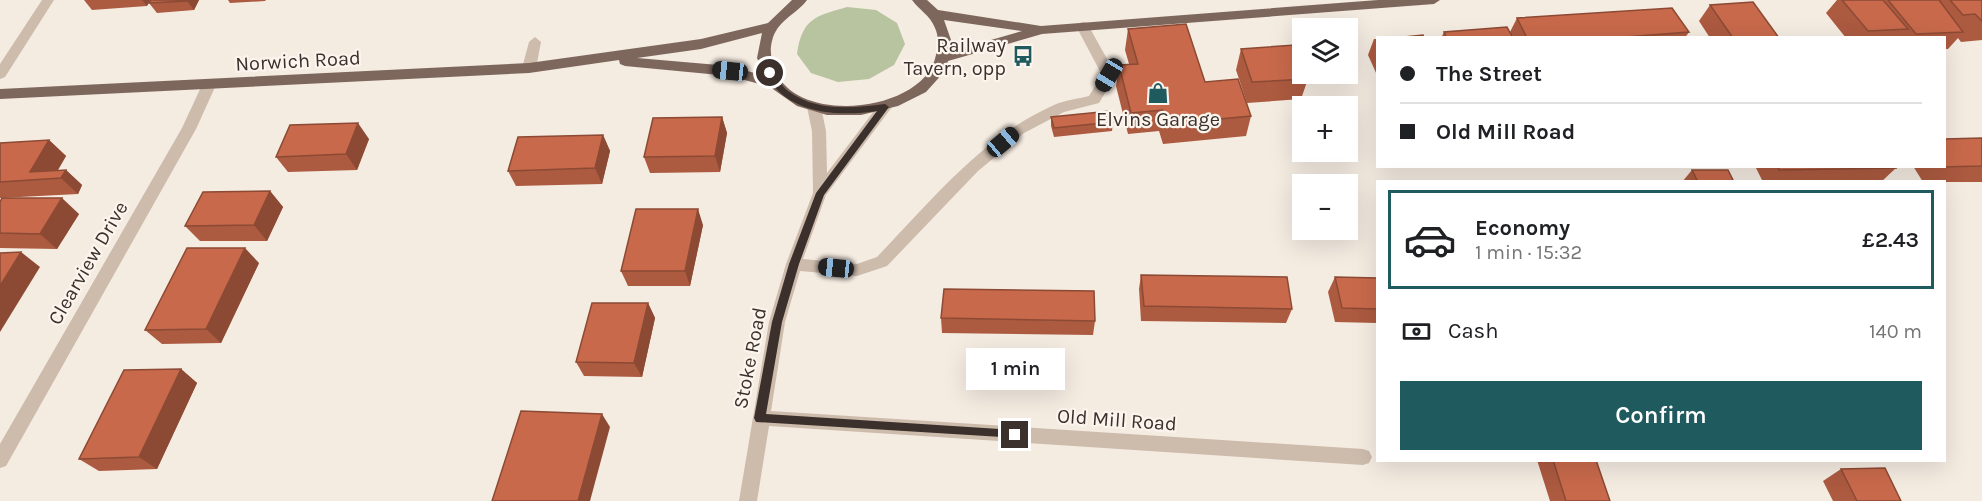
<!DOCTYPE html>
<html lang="en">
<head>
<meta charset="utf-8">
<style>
  body { margin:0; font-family:Karla,sans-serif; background:#f6f6f6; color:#202124; height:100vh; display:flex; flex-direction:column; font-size:22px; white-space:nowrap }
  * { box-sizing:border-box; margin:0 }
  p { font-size:20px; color:#757577 }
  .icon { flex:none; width:33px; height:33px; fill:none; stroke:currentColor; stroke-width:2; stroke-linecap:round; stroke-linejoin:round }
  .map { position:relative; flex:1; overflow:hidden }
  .details { position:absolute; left:1376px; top:180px; width:570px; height:282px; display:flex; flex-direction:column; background:#fff; border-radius:0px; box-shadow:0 6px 24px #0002 }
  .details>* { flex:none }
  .top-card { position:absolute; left:1376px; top:36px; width:570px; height:132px; border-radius:0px; box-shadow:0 6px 24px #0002; display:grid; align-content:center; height:132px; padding:0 24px; background:#fff }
  .tools { position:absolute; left:1292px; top:18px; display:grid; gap:12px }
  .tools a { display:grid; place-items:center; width:66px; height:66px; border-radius:0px; background:#fff; box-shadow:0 6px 24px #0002; font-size:30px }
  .end { position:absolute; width:27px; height:27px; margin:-14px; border:8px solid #3b302b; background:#fff; box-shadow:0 0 0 3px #fff }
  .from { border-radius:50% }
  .bubble { position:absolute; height:42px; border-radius:0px; background:#fff; box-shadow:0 6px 24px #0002; font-size:20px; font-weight:600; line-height:42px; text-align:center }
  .car { position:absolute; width:18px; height:36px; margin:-18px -9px; border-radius:8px; box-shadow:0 0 4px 2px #0007; background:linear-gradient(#222 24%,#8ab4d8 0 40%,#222 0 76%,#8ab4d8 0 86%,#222 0) }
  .top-card b { display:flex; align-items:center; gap:21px; height:57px; font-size:22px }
  .top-card b+b { border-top:2px solid #e0e0e0 }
  .top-card i { width:15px; height:15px; background:#202124 }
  ul { padding:10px 0 0; list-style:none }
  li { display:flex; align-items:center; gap:18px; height:99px; margin:0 12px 9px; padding:0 12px; border:3px solid #e0e0e0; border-radius:0px }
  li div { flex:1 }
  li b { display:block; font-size:22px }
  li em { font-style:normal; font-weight:600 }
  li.current { border-color:#1f5a5e }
  li>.icon { width:54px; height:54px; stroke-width:1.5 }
  .pay { display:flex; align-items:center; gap:15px; height:66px; padding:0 24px; font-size:22px }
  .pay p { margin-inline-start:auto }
  .button { display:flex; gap:12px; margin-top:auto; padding:12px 24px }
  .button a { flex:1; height:69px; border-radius:0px; background:#1f5a5e; color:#fff; font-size:24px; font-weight:600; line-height:69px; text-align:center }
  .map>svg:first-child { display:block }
</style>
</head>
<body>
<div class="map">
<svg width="1982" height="501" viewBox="0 0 1982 501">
  <rect width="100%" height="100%" fill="#f4ebe1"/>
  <!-- green -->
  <path fill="#b8c4a0" d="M 847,7 L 876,10 L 897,23 L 905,44 L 894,65 L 869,79 L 838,82 L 811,73 L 797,54 C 802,19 815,16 847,7 Z"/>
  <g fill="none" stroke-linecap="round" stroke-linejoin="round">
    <!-- minor -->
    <g fill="#cdbbac" fill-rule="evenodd">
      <polygon points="42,0 54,0 5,77 0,79 0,64"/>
      <path d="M 1082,22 L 1087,23 L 1116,75 L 1099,103 L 1064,112 L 1024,133 L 978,171 L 887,266 L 857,276 L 800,271 L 785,322 L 771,411 L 1363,449 L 1369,451 L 1372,457 L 1369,463 L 1363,465 L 769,426 L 757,501 L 739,501 L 769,322 L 786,264 L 813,193 L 812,131 L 807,107 L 809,103 L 814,102 L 821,107 L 826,131 L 827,173 L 880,103 L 885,102 L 892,107 L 826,195 L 803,259 L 857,264 L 877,257 C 930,202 982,137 1054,105 C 1065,100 1078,99 1089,96 L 1102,75 L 1076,26 Z"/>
      <polygon points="535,37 541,42 536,68 529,73 522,68 529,42"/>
      <polygon points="209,80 216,85 196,129 6,466 0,468 0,444 182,128 202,85"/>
    </g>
    <!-- major -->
    <path fill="#7d675c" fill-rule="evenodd" d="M 792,0 L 807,0 C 796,15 777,20 772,41 C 769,53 772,61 776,72 C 799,126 925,112 936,55 C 938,45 939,37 935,28 C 930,15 919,10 912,0 L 927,0 L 938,10 L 1041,26 L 1378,0 L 1440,0 L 1434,4 L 1042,34 L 948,61 L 945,71 L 926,92 L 898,106 L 861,115 L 827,115 L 797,106 L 770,87 L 730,76 L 625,66 L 620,64 L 619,60 L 529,73 L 0,99 L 0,89 L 529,63 L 701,39 L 768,23 ZM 944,20 L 1022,31 L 949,52 L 951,40 ZM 762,33 L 757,58 L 765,76 L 730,66 L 637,58 L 701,49 Z"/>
  </g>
  <!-- wall -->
  <g fill="#ac5a40">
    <polygon points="84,0 150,0 147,6 92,10"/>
    <polygon points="151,0 199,0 194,10 157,13 149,3"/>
    <polygon points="228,0 266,0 265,1 230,3"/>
    <polygon points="1837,0 1982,0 1982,40 1961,42 1958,38 1948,49 1944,49 1944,38 1846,38 1826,13"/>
    <polygon points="1710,5 1779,38 1710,38 1699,21"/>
    <polygon points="1517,18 1689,32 1685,38 1441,38 1444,32 1510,32"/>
    <polygon points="1128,29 1205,82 1251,116 1246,136 1163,144 1159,131 1128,134 1116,86 1119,65 1129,64 1125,50"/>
    <polygon points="1374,39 1377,39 1377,75 1368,55"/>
    <polygon points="1241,49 1308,79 1301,99 1247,103 1236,70"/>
    <polygon points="722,117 727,133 720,172 650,173 644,157"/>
    <polygon points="1051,117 1113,122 1112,131 1054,137 1051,126"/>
    <polygon points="603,135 610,151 602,184 516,186 508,171"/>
    <polygon points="1982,138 1982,182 1923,182 1913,166 1944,166"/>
    <polygon points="369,139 357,170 288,172 276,157"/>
    <polygon points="49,140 66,156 57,170 66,170 82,185 78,194 0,198 0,143"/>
    <polygon points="1755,166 1895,166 1896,168 1881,182 1763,182"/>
    <polygon points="1692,170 1734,182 1682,182"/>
    <polygon points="270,191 283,207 267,241 200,241 185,226"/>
    <polygon points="0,202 79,214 57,249 0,248"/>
    <polygon points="703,225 690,286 628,286 621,271"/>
    <polygon points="259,263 221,343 162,344 145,330"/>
    <polygon points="1141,275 1292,309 1286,323 1141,321 1139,289"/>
    <polygon points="1335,277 1377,278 1377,323 1335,322 1328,292"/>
    <polygon points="648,303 655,318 642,377 584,376 576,362"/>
    <polygon points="941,318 1095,321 1093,335 942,333"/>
    <polygon points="181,369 197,383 157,469 99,471 79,459"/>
    <polygon points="1537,460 1596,460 1610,501 1550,501"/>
    <polygon points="1841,469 1901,501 1833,501 1823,481"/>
  </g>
  <!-- shaded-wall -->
  <g fill="#8c4a34">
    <polygon points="142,0 150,0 147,6"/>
    <polygon points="187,0 199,0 194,10 187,1"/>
    <polygon points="722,117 727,133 720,172 715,156"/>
    <polygon points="358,123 369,139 357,170 346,154"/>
    <polygon points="603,135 610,151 602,184 595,168"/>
    <polygon points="49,140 66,156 53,179 30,172"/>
    <polygon points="66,170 82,185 78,194 61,178"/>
    <polygon points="270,191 283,207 267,241 254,225"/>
    <polygon points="62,198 79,214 57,249 40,234"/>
    <polygon points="698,209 703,225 690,286 685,271"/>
    <polygon points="245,248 259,263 221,343 206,329"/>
    <polygon points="21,252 40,267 0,332 0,286"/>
    <polygon points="648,303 655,318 642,377 634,363"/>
    <polygon points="181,369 197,383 157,469 139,457"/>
    <polygon points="602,414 610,427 590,501 578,501"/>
  </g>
  <!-- building -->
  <g fill="#c8694b" stroke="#8c4a34" stroke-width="1.5">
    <polygon points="151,0 187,0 187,1 149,3"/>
    <polygon points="1842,0 1883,0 1908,29 1868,31"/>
    <polygon points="1888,0 1939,0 1963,32 1916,34"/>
    <polygon points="1950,0 1982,0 1982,21 1975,14 1963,15"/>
    <polygon points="1753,2 1779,38 1733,38 1710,5"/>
    <polygon points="1672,8 1689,32 1613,38 1527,38 1517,18"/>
    <polygon points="1186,24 1205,82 1238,79 1251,116 1167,124 1163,110 1131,113 1119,65 1138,64 1128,29"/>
    <polygon points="1507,27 1513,38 1447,38 1444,32"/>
    <polygon points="1423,35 1424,38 1394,38"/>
    <polygon points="1295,45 1302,63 1302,74 1306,74 1308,79 1252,82 1241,49"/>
    <polygon points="1110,111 1113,122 1054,128 1051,117"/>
    <polygon points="722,117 715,156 644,157 653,118"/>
    <polygon points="358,123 346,154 276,157 290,125"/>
    <polygon points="603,135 595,168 508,171 518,137"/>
    <polygon points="1982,138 1982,166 1940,167 1940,166 1944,166 1944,139"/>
    <polygon points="49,140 30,172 66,170 61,178 0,182 0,143"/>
    <polygon points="1778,166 1895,166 1896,168 1779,170"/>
    <polygon points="1692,170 1728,170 1734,182 1698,182"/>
    <polygon points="270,191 254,225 185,226 203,192"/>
    <polygon points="2,198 62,198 40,234 0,233 0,202"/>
    <polygon points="636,209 698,209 685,271 621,271"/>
    <polygon points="187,248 245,248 206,329 145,330"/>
    <polygon points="21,252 0,286 0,253"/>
    <polygon points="1141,275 1287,277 1292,309 1144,306"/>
    <polygon points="1335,277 1377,278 1377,309 1342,308"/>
    <polygon points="944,289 1094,291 1095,321 941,318"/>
    <polygon points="592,303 648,303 634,363 576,362"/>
    <polygon points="181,369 139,457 79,459 124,370"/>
    <polygon points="521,411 602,414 578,501 492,501"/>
    <polygon points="1553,460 1596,460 1610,501 1566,501"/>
    <polygon points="1885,468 1901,501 1857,501 1841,469"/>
  </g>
  <!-- route -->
  <path fill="#3b302b" d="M 770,70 C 777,74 780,85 788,91 C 816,112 852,108 885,104 L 889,107 L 824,195 L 799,264 L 782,322 L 766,414 L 1015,430 L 1021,435 L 1019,438 L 756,422 L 754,418 L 772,322 L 789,264 L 816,193 L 877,111 C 836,117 786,114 765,73 Z"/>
  <!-- icons -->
  <defs>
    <symbol id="bus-bare" viewBox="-9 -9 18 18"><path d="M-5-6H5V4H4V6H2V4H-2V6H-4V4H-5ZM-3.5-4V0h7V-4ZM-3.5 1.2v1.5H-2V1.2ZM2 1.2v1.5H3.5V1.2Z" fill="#1f5a5e" stroke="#fbf5ee" stroke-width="2.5" paint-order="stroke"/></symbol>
    <symbol id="shop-bare" viewBox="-9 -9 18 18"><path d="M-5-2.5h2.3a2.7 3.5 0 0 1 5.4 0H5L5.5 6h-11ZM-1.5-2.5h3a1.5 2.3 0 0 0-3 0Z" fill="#1f5a5e" stroke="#fbf5ee" stroke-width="2.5" paint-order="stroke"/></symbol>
  </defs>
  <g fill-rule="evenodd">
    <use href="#bus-bare" x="1008" y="41" width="30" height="30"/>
    <use href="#shop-bare" x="1143" y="78" width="30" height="30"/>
  </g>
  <g text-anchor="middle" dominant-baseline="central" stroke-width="4.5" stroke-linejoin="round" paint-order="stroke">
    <!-- poi labels -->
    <g font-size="20" fill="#3b302b" stroke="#fbf5ee" text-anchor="end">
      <text x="1006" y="45">Railway<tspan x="1006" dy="23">Tavern, opp</tspan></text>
      <text x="1158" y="119" text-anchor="middle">Elvins Garage</text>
    </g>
    <!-- street labels -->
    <g font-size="20" fill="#3b302b" stroke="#fbf5ee">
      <text transform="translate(298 61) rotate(-3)">Norwich Road</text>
      <text transform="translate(88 263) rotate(-60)">Clearview Drive</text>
      <text transform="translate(750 358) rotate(-79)">Stoke Road</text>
      <text transform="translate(1117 420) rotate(4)">Old Mill Road</text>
    </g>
  </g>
</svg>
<div class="tools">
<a><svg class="icon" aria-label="layers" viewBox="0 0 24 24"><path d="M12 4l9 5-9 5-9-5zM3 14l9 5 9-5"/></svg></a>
<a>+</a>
<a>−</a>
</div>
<i class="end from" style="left:770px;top:73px"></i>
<i class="end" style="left:1015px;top:435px"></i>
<div class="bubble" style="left:966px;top:348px;width:99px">1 min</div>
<i class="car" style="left:730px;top:71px;rotate:276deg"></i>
<i class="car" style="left:1109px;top:75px;rotate:211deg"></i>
<i class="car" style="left:1003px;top:142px;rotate:50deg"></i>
<i class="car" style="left:836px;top:268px;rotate:276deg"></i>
<div class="top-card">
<b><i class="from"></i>The Street</b>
<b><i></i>Old Mill Road</b>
</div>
<section class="details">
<ul>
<li class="current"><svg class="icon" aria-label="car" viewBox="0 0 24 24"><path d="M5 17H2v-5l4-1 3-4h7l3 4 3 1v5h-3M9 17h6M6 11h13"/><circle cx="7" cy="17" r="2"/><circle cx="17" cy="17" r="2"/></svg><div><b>Economy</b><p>1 min · 15:32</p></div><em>£2.43</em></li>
</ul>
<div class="pay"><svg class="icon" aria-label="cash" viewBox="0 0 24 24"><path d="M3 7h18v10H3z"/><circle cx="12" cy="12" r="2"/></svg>Cash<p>140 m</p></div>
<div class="button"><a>Confirm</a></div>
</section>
</div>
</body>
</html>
